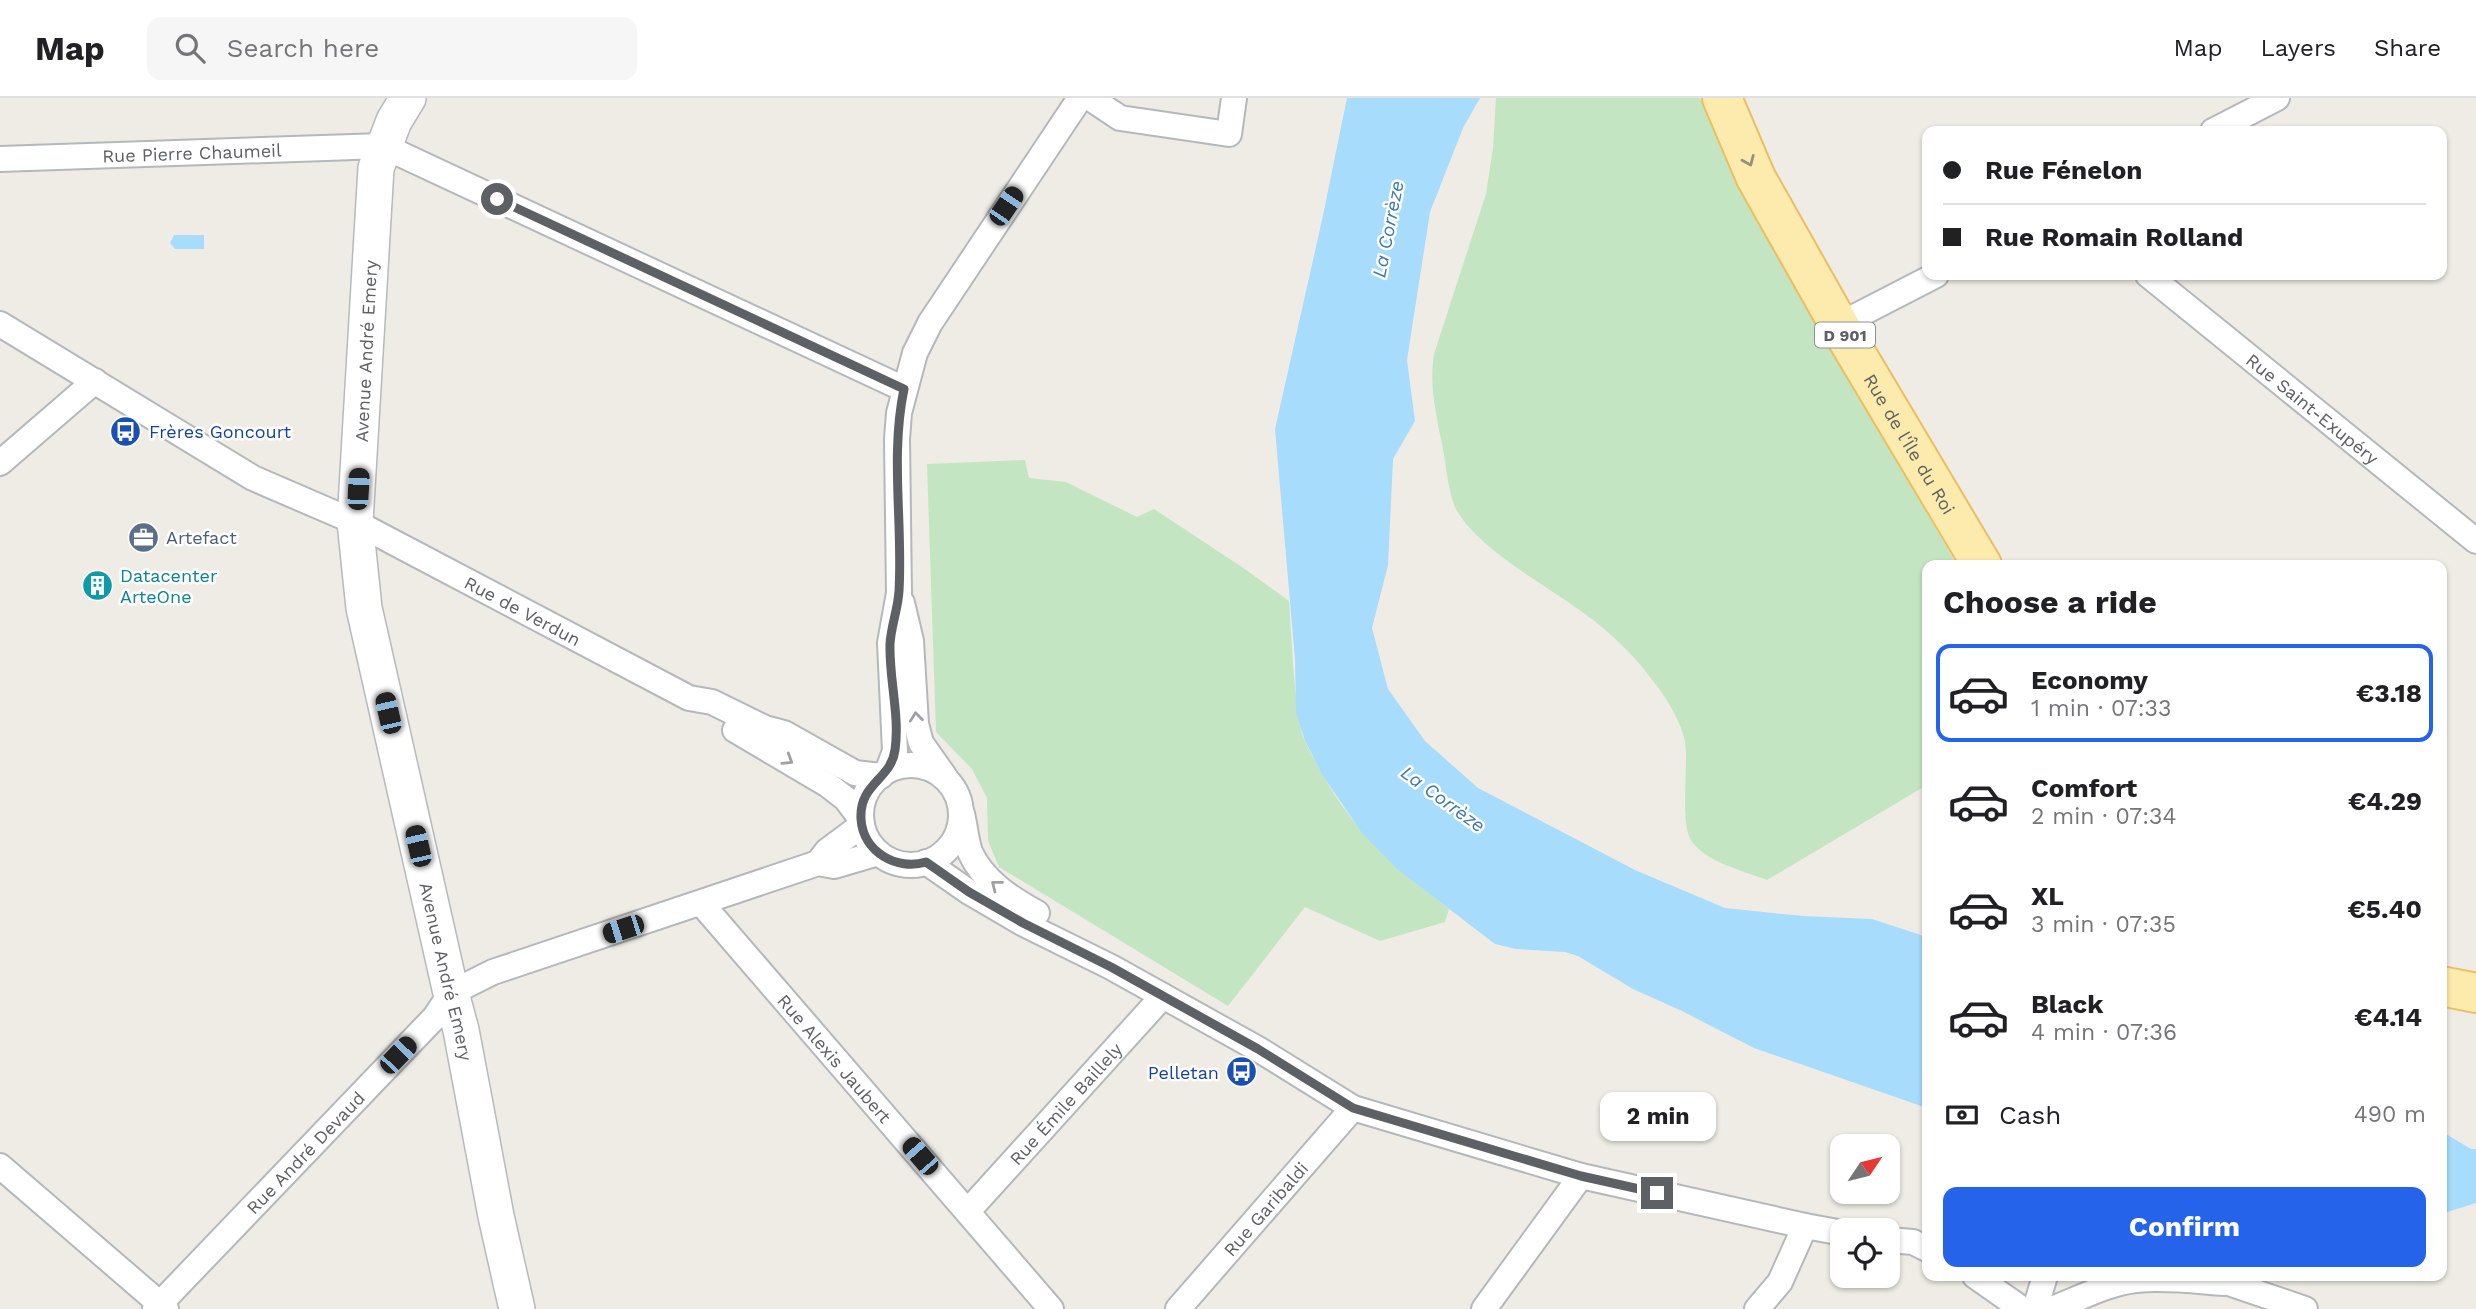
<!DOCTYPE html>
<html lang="en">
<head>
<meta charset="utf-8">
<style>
  body { margin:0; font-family:"Work Sans",sans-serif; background:#f6f6f6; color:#202124; height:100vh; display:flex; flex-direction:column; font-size:26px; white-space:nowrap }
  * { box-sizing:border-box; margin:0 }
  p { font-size:23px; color:#757577 }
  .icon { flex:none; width:38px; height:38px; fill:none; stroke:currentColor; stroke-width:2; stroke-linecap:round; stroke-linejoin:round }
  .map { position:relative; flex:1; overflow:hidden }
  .drawer { position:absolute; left:1922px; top:462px; width:525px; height:721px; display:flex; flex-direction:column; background:#fff; border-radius:14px; box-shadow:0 2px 5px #0004 }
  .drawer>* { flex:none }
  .banner { position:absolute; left:1922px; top:28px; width:525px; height:154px; border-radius:14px; box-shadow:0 2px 5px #0004; display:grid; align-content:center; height:154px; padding:0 21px; background:#fff }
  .needle { width:46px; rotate:55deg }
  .buttons { position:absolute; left:1830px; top:1036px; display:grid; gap:14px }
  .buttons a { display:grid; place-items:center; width:70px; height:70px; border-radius:14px; background:#fff; box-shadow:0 2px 5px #0004; font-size:35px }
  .end { position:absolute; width:32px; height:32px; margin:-16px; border:9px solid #5d6165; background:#fff; box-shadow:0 0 0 4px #fff }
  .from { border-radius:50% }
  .bubble { position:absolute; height:49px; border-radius:14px; background:#fff; box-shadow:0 2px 5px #0004; font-size:23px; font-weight:700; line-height:49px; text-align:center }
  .car { position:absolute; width:21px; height:42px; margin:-21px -10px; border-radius:9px; box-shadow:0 0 5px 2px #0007; background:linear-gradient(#222 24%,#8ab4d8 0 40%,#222 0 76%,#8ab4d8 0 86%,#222 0) }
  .banner b { display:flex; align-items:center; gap:24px; height:66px; font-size:26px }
  .banner b+b { border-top:2px solid #e0e0e0 }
  .banner i { width:18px; height:18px; background:#202124 }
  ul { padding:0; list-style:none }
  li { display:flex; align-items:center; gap:21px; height:98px; margin:0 14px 10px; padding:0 7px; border:4px solid transparent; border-radius:14px }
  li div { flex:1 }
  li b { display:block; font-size:26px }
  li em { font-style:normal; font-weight:700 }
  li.current { border-color:#2563eb }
  li>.icon { width:63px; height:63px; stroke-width:1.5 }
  h2 { padding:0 21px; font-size:32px; line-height:84px }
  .pay { display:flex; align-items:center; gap:18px; height:77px; padding:0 21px; font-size:26px }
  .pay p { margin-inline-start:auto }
  .action { display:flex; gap:14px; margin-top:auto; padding:14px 21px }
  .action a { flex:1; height:80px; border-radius:14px; background:#2563eb; color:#fff; font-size:28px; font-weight:700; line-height:80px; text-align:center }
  header { display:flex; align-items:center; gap:42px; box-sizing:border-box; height:98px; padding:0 35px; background:#fff; border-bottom:2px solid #e0e0e0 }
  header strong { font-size:33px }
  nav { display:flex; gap:38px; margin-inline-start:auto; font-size:24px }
  .search { width:490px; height:63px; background:#f6f6f6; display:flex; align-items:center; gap:18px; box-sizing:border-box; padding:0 24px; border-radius:14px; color:#757577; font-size:26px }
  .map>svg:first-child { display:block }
</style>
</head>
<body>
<header>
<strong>Map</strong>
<div class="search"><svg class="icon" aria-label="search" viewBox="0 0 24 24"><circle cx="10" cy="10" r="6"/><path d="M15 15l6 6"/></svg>Search here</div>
<nav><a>Map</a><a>Layers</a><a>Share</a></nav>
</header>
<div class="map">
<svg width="2476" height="1211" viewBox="0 0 2476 1211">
  <rect width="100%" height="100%" fill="#efece5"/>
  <!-- green -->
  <g fill="#c4e5c2">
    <path d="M 1496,0 L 1700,0 L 1752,115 L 1957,467 L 1927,467 L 1927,687 L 1767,782 C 1744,773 1708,765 1692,744 C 1679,726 1689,668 1685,644 C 1681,623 1666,599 1653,583 C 1635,558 1610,534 1585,516 C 1546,487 1482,454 1457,413 C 1448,397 1446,364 1442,346 C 1436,316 1429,287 1434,256 L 1486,96 L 1493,50 Z"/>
    <path d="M 1025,362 L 1029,380 L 1066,384 L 1137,419 L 1154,411 L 1242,469 L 1289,503 C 1292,544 1293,587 1300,627 C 1302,640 1310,654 1317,666 C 1351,732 1392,767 1449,811 L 1445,824 L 1380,843 L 1305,809 L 1228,908 L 999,769 L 988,743 L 987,700 L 972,671 L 936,634 L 927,366 Z"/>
  </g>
  <!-- water -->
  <g fill="#a7dcfc">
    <polygon points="1347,0 1480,0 1463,30 1430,114 1407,262 1415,323 1393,361 1388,467 1372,530 1388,591 1425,643 1478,690 1635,772 1725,810 1803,818 1872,821 1927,839 1927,1010 1754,950 1682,913 1633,891 1578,858 1565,854 1516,851 1495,846 1397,771 1362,735 1323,678 1305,643 1296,615 1295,561 1275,331 1322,122"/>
    <polygon points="174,137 204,137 204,151 175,151 170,145"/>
    <polygon points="2441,1033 2471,1051 2476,1051 2476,1105 2441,1116"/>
  </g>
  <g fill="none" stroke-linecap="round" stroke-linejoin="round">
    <defs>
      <g id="street">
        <polyline points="1090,0 1120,20 1229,36 1234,0"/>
        <polyline points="2213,33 2277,0"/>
        <path id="s1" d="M 0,61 L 383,48 L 904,291"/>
        <path id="s2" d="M 2148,177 L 2476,443"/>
        <path id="s3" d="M 0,226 L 253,380 L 355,424 L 689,600 L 712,604 L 765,630 L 784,635 L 855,675 L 881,678"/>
        <polyline points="1839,227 1936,177"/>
        <polyline points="0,365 95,283"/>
        <polyline points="902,505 911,543 916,626 921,645 945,679"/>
        <polyline points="735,632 828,687 846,701 861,721"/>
        <circle cx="911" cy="717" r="50"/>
        <polyline points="888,672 895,653 890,545 899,495 897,341 899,315 915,255 930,225 1080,0"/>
        <path d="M 962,716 C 965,728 966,742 970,754 C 983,783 1010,800 1037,815"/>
        <polyline points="926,764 969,794 1022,825 1111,869 1258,951 1353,1010 1581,1078 1805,1128 1843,1135"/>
        <polyline points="818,765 827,753 862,727"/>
        <path id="s4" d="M 701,805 L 1051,1211"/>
        <polyline points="0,1068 166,1211"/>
        <path id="s5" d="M 968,1113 L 1163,898"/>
        <polyline points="1888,1142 1913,1144 1927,1151"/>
        <polyline points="1975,1178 2022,1211"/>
        <polyline points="2211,1179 2305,1211"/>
        <path id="s6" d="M 155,1211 L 435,919 L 451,895 L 493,874 L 818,765 L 834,768 L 878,755"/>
        <path id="s7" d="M 1178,1211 L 1353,1010"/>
        <polyline points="1484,1211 1581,1078"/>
        <polyline points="1757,1211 1780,1184 1805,1128"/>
        <polyline points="2035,1211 2045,1178"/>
        <path d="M 2052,1211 C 2079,1201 2107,1185 2136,1182 C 2165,1179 2195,1183 2224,1185"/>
      </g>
      <g id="secondary">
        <path id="s8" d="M 408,0 L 394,23 L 376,70 L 355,424 L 364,510 L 451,895 L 461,932 L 496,1118 L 517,1211"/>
      </g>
      <g id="primary">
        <path id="s9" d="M 1722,0 L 1756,80 L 1839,227 L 1982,467"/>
        <polyline points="2441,888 2476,895"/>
      </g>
    </defs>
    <!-- street casing -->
    <use href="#street" stroke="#b5b8bb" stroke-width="28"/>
    <!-- secondary casing -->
    <use href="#secondary" stroke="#b6babe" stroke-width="38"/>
    <!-- primary casing -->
    <use href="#primary" stroke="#edbd5f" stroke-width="42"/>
    <!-- street -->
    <use href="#street" stroke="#fff" stroke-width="24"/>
    <!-- secondary -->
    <use href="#secondary" stroke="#fff" stroke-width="35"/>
    <!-- primary -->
    <use href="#primary" stroke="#fcebac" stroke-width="38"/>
  </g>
  <!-- one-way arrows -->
  <defs><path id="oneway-chevron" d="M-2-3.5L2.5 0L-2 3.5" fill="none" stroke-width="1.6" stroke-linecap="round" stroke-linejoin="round" transform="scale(1.75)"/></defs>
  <use stroke="#95917e" href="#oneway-chevron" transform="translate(1749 63) rotate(67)"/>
  <g stroke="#9ea0a3">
    <use href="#oneway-chevron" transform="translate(916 619) rotate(-96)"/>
    <use href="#oneway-chevron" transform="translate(788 662) rotate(32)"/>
    <use href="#oneway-chevron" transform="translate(996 787) rotate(-142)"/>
  </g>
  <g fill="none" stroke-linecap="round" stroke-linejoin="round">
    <!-- route -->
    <path stroke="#5d6165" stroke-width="9" d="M 497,101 L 904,291 C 890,358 903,426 899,493 C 898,511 891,528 890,546 C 889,581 900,618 895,652 C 891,682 859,685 861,721 C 863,754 897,773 926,764 L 969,794 L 1023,825 L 1111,869 L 1258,951 L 1353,1010 L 1581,1078 L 1657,1095"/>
  </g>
  <!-- icons -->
  <defs>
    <symbol id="bus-disc" viewBox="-11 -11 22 22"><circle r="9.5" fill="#1a4fb4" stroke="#fff"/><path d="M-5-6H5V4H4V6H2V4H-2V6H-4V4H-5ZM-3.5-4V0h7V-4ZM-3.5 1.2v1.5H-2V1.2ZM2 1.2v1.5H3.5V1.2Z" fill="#fff"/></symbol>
    <symbol id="office-disc" viewBox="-11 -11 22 22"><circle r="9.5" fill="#5c6f8a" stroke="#fff"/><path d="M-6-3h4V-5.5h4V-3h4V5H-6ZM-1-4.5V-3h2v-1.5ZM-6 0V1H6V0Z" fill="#fff"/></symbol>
    <symbol id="building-disc" viewBox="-11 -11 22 22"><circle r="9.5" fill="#0f9aa8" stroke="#fff"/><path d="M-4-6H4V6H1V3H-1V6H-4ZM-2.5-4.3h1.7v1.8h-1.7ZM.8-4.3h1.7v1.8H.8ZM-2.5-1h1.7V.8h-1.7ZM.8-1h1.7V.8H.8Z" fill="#fff"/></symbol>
  </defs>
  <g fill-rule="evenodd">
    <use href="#bus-disc" x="108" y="316" width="35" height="35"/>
    <use href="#office-disc" x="126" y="422" width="35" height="35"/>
    <use href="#building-disc" x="80" y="470" width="35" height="35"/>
    <use href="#bus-disc" x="1224" y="956" width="35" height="35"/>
  </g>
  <g text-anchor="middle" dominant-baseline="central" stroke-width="5" stroke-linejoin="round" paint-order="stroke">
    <!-- shield labels -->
    <rect fill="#fff" stroke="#8e9093" stroke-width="2" x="1815" y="224.5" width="60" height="25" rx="5"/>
    <g font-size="16" font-weight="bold" fill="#5d6165">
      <text x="1845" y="237">D 901</text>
    </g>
    <!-- street labels -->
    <g font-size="18" fill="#5d6165" stroke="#fff">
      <text stroke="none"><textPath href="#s1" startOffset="192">Rue Pierre Chaumeil</textPath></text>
      <text transform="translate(366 253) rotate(-87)">Avenue André Emery</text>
      <text stroke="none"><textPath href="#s2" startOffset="212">Rue Saint-Exupéry</textPath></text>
      <text stroke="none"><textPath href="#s9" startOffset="394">Rue de l'Île du Roi</textPath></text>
      <text stroke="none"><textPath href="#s3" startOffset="597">Rue de Verdun</textPath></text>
      <text stroke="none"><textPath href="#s8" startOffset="891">Avenue André Emery</textPath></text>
      <text stroke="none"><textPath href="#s4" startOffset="205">Rue Alexis Jaubert</textPath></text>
      <text stroke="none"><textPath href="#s5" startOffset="145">Rue Émile Baillely</textPath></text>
      <text stroke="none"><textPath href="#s6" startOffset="217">Rue André Devaud</textPath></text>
      <text stroke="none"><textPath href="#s7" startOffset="133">Rue Garibaldi</textPath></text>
    </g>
    <!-- transit labels -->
    <g font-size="18" fill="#164399" stroke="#fff" text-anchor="start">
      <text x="149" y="333">Frères Goncourt</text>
      <text x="1219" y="974" text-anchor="end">Pelletan</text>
    </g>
    <!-- service labels -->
    <g font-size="18" fill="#4e5e75" stroke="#fff" text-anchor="start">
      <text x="166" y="439">Artefact</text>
    </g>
    <!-- culture labels -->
    <g font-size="18" fill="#0d838f" stroke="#fff" text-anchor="start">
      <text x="120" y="477">Datacenter<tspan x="120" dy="21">ArteOne</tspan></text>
    </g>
    <!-- water labels -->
    <g font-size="19" font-style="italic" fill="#4178a6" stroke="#fff">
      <text transform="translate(1388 131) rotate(-79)">La Corrèze</text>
      <text transform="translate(1443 701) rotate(36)">La Corrèze</text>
    </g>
  </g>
</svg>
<div class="buttons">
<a><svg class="needle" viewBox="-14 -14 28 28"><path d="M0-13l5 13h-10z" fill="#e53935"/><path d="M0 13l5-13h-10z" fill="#757577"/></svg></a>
<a><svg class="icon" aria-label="locate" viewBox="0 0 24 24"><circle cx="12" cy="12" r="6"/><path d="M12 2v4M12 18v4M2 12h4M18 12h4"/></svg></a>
</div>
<i class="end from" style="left:497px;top:101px"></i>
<i class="end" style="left:1657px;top:1095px"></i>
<div class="bubble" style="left:1600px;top:994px;width:116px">2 min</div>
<i class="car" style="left:1006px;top:108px;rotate:34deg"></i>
<i class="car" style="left:358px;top:391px;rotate:3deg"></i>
<i class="car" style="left:388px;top:615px;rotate:347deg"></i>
<i class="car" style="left:418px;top:748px;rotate:347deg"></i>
<i class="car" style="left:623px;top:831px;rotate:252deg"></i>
<i class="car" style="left:398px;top:957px;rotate:44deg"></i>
<i class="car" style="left:920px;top:1058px;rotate:319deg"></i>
<div class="banner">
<b><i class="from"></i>Rue Fénelon</b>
<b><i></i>Rue Romain Rolland</b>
</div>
<section class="drawer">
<h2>Choose a ride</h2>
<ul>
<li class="current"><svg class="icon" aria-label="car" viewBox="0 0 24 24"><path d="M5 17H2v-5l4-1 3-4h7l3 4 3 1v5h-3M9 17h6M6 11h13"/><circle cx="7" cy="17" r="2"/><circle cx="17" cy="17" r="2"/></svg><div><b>Economy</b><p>1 min · 07:33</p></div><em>€3.18</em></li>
<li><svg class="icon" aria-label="car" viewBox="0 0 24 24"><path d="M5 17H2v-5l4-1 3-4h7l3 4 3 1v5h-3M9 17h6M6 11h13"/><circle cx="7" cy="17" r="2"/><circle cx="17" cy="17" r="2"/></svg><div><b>Comfort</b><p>2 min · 07:34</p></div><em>€4.29</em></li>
<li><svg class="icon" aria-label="car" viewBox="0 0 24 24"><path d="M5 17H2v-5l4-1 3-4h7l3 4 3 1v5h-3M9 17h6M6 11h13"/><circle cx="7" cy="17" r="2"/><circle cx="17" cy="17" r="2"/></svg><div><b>XL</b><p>3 min · 07:35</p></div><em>€5.40</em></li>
<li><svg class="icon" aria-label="car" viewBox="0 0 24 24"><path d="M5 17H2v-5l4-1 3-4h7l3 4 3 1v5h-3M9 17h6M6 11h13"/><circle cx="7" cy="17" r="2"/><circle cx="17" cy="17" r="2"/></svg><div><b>Black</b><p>4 min · 07:36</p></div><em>€4.14</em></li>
</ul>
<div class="pay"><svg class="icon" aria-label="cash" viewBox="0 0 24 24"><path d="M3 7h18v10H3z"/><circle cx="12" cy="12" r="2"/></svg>Cash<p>490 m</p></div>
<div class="action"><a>Confirm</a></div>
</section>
</div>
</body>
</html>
